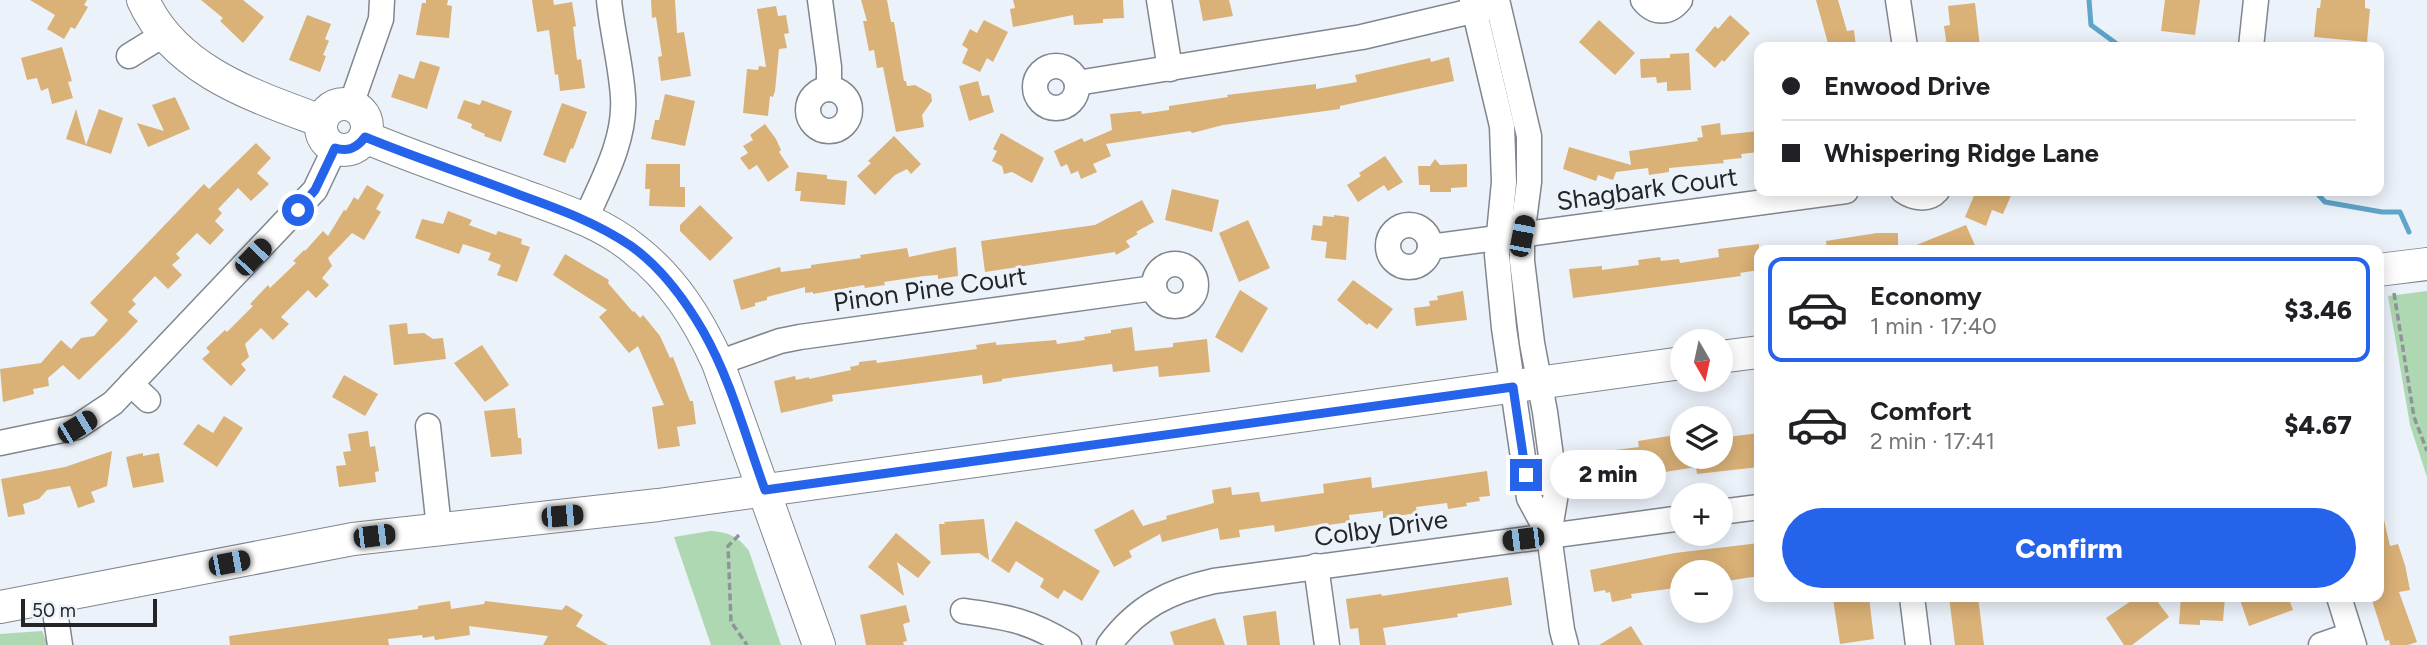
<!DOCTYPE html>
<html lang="en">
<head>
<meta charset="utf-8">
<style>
  body { margin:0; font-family:Figtree,sans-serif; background:#f6f6f6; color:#202124; height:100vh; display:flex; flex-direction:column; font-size:26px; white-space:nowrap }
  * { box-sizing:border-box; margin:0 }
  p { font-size:23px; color:#757577 }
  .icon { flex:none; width:38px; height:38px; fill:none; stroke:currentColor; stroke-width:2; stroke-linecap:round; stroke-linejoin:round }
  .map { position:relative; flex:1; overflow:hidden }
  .panel { position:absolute; left:1754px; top:245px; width:630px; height:357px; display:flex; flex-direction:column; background:#fff; border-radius:14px; box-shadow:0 4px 18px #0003 }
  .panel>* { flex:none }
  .hud { position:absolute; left:1754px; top:42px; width:630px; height:154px; border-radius:14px; box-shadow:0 4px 18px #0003; display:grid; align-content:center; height:154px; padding:0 28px; background:#fff }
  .needle { width:46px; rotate:171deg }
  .fabs { position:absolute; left:1670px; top:329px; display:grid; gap:14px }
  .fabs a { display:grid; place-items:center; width:63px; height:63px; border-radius:50%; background:#fff; box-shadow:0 4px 18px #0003; font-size:35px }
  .scale { position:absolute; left:21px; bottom:18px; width:136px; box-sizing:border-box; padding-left:7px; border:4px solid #232528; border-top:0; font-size:19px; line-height:24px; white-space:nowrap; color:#232528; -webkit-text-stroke:5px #ecf2fa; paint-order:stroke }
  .end { position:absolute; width:32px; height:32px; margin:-16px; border:9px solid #2563eb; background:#fff; box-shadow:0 0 0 4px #fff }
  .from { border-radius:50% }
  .bubble { position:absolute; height:49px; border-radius:24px; background:#fff; box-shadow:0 4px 18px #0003; font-size:23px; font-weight:800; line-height:49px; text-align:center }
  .car { position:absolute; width:21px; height:42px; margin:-21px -10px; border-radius:9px; box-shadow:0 0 5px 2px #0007; background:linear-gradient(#222 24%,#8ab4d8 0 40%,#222 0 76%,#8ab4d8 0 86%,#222 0) }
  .hud b { display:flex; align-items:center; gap:24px; height:66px; font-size:26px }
  .hud b+b { border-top:2px solid #e0e0e0 }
  .hud i { width:18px; height:18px; background:#202124 }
  ul { padding:12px 0 0; list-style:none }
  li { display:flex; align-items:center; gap:21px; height:105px; margin:0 14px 10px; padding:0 14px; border:4px solid transparent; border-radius:14px }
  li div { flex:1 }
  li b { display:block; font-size:26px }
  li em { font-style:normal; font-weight:800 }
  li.active { border-color:#2563eb }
  li>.icon { width:63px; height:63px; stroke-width:1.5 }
  .cta { display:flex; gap:14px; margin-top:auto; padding:14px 28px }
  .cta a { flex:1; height:80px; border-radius:42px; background:#2563eb; color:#fff; font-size:28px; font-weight:800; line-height:80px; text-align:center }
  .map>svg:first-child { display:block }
</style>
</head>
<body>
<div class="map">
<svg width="2427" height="645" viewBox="0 0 2427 645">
  <rect width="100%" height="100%" fill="#ecf2fa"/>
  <!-- green -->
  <g fill="#aed8b1">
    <polygon points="2427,291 2427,477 2410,425 2388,296"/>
    <path d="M 710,531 C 728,532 738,536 749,551 L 781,645 L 711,645 L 674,537 Z"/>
    <polygon points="42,631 48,645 0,645 0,634"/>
  </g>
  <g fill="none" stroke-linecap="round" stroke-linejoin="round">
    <!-- stream -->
    <g stroke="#5fa4c9" stroke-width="5">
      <polyline points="2089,0 2091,25 2121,47"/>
      <polyline points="2315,191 2325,202 2382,212 2400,212 2409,232"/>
    </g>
  </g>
  <!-- building -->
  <g fill="#dab177">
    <polygon points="30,0 87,0 84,5 88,7 75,29 71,27 64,39 47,29 55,15"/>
    <polygon points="201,0 243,0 264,17 243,43 220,21 223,18"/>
    <polygon points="426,0 448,0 447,5 452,6 449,38 416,35 422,3 426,3"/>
    <polygon points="532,0 553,0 554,5 572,2 576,26 573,27 577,60 581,59 585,88 560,91 558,74 555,75 549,30 537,32"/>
    <polygon points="651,0 675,0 677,33 684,32 691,76 661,81 658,57 662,56 656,17 652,18"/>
    <polygon points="861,0 887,0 891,22 894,22 904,81 906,81 907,86 915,85 931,94 932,101 922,115 924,127 896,132 883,67 877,68 874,50 869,51 863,21 867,21"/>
    <polygon points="1013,0 1123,0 1124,18 1103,19 1103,23 1074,25 1073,15 1013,27 1010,9 1015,8"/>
    <polygon points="1199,0 1229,0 1233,16 1203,21"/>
    <polygon points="1816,0 1838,0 1847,31 1854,30 1856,47 1829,47"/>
    <polygon points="2165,0 2200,0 2195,35 2161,31"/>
    <polygon points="2321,0 2365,0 2365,8 2370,9 2367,42 2314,37 2317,8 2320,8"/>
    <polygon points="1975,3 1980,47 1947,47 1944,26 1950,25 1948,6"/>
    <polygon points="776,6 778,16 786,15 789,33 784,34 787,48 779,49 775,91 773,97 770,96 768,116 743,113 747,69 758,70 759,66 766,67 757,9"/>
    <polygon points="307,15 331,24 325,39 329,41 323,55 326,56 320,72 289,60"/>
    <polygon points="1730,15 1750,33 1724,62 1722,60 1715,68 1695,50 1715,26 1718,29"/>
    <polygon points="984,20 1008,32 993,62 987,58 980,72 962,63 968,49 962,45 970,29 977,33"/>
    <polygon points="1599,20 1635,53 1615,75 1579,42"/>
    <polygon points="62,47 72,81 68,82 73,98 52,104 48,88 41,91 37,78 27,80 21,58"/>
    <polygon points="1689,53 1691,90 1667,91 1667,82 1657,83 1656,77 1641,78 1640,59 1670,58 1670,54"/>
    <polygon points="1449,57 1454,81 1340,106 1340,109 1223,125 1192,133 1190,131 1106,144 1111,156 1093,164 1097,172 1081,179 1078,171 1071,174 1067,164 1061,167 1054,151 1082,138 1084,142 1112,130 1110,114 1141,111 1142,114 1169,110 1169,106 1228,97 1227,95 1316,84 1316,89 1357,82 1355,75 1430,58 1431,62"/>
    <polygon points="420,61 440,67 427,109 391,97 399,74 414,79"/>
    <polygon points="978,81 982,96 989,95 994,112 969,121 959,86"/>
    <polygon points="665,94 695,101 685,146 651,139 655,120 659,120"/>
    <polygon points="175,97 190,129 148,147 137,123 164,131 152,105"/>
    <polygon points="464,100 480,105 482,100 512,111 501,142 484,136 485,134 471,128 472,124 457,118"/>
    <polygon points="562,103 587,112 573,149 571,148 565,163 543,155"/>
    <polygon points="76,109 86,145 99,109 123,118 111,154 66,139"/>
    <polygon points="1720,123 1721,135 1759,131 1759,152 1741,154 1742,158 1723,160 1724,163 1669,168 1669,172 1649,175 1648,168 1616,172 1613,180 1598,175 1596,181 1563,169 1569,147 1631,165 1629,151 1698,141 1697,138 1703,137 1701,126"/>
    <polygon points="765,124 776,139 781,150 779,152 789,167 768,182 757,165 749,170 740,158 748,153 743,146 753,140 750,135"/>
    <polygon points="1001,133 1044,158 1032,183 1012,172 1004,174 1002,166 992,161 997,151 993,149"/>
    <polygon points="894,136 921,164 911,174 907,169 895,175 875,195 857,176 871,163 868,161"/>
    <polygon points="256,143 271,158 257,173 269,184 251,201 238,188 218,209 222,213 215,221 224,230 210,245 197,233 176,254 180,258 172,265 182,275 168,289 155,276 132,300 136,304 128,312 138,321 124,336 79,380 63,365 48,378 49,386 33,389 34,394 3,402 0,369 41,363 61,340 71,349 81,338 94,336 108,320 90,303 204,184 209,189"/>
    <polygon points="1385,156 1403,182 1388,191 1384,185 1358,202 1347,185 1361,176 1359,173"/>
    <polygon points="1435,159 1440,165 1467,164 1467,187 1451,188 1451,192 1430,192 1430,185 1419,185 1418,166 1430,166"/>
    <polygon points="646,164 680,164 680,187 685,187 685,207 649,206 650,189 645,189"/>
    <polygon points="797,172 827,175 827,179 847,181 845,205 800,201 801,191 795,191"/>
    <polygon points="367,185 384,195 376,209 381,212 364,240 352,233 328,258 332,266 322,278 329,285 316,298 308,290 281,317 289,324 273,340 261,328 245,344 249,357 241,364 246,370 231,386 202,359 210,352 206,348 225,330 227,332 253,306 250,304 268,285 270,288 296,263 293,261 304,250 305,251 323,231 328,236 344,210 346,211 354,197 358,200"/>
    <polygon points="1172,189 1219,200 1212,232 1165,220"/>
    <polygon points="1976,191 2013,191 2003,214 1992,210 1986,226 1965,217"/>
    <polygon points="1142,200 1154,222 1136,232 1138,234 1126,241 1130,247 1116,255 1115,252 985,272 981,241 1095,225"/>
    <polygon points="700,205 733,238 710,261 680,231 680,225"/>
    <polygon points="448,211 472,220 469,225 496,235 498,231 522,239 521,244 530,247 517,282 497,275 501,265 488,260 491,253 463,244 459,254 415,238 422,219 443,224"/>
    <polygon points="1334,215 1349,217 1346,260 1325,258 1327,242 1311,240 1313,225 1322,226 1323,216 1334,217"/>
    <polygon points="1248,220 1270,268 1239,282 1219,233"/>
    <polygon points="1966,225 1977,250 1904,250"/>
    <polygon points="1877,233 1898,233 1898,250 1827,250 1826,241"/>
    <polygon points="1759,244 1759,270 1740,273 1741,276 1573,298 1569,269 1602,266 1602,270 1639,265 1638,260 1660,257 1661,261 1679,259 1680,263 1719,257 1718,249"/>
    <polygon points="956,247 958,276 938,279 938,275 924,276 884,282 885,285 865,288 864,285 813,294 813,292 805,293 805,287 767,297 767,300 755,303 755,306 741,310 733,280 780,267 781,272 811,268 811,265 861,258 860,255 907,248 909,257"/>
    <polygon points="565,254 609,280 608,283 633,312 634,311 640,318 643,315 660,336 670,358 673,357 690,401 693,401 696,424 677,427 680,446 658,449 652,407 664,405 638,346 629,353 599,317 607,310 553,275"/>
    <polygon points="1353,280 1393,309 1377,329 1369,323 1367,325 1337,300"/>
    <polygon points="1240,290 1268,308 1242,353 1215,337"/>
    <polygon points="1463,291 1467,320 1416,326 1414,308 1430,306 1429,301 1438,300 1437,296"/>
    <polygon points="407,323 408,334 424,333 433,339 443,338 446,359 394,365 389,325"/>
    <polygon points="1132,327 1135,351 1173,347 1173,343 1207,339 1210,372 1159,377 1158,366 1113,372 1112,364 1002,379 1002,381 983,384 982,375 832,395 833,401 781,413 774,381 795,376 796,380 809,377 809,379 851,370 850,367 859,365 859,362 876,360 877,363 977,349 976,345 996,342 996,345 1056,340 1057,344 1085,340 1084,337 1111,333 1111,330"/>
    <polygon points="482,345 509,385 485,402 454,363"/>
    <polygon points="344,375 378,394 365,416 332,397"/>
    <polygon points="515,408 518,438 521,438 522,454 491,457 484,411"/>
    <polygon points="224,416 243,428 217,467 183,444 198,424 213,433"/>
    <polygon points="368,431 370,447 375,446 379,471 375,472 376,482 339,487 336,466 346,465 343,452 351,451 348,434"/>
    <polygon points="1759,433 1759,467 1697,474 1696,467 1665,472 1666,478 1644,482 1644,479 1611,483 1612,487 1580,490 1575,455 1639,447 1638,441 1682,434 1682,457 1720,457 1720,438"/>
    <polygon points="112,451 107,486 91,492 95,502 78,508 70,486 47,490 39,499 23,504 25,514 8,517 1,479 65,467"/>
    <polygon points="143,453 143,456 159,453 164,482 133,488 126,457"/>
    <polygon points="1487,471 1490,496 1479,497 1480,501 1466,503 1467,506 1448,509 1447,503 1416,507 1417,513 1383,518 1383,511 1349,515 1350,522 1328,525 1328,523 1275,532 1274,525 1239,530 1240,537 1220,540 1218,528 1162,542 1160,534 1129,551 1132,557 1114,567 1094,530 1133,509 1143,526 1167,519 1166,516 1214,503 1212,490 1231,487 1232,495 1259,492 1261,502 1324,493 1323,484 1371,477 1372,488"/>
    <polygon points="984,519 989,560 979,553 941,555 939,524 945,524 944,522"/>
    <polygon points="2378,520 2384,520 2390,546 2398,544 2405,565 2410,590 2399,592 2417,642 2408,645 2390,645 2389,640 2385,641 2371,597 2378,597"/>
    <polygon points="1016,521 1100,571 1082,601 1064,590 1058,599 1040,587 1044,579 1016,561 1009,573 991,561"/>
    <polygon points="896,533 931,562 918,578 897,562 904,596 868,567"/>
    <polygon points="1759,543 1759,576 1720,582 1720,572 1682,572 1682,587 1631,594 1632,598 1612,602 1610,592 1606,593 1605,590 1594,592 1590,570 1675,553"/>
    <polygon points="1508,577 1512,605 1457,614 1458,617 1383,628 1386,645 1360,645 1358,628 1350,629 1346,599 1381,594 1382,596"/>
    <polygon points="1847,597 1869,597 1874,639 1840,644 1833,599"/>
    <polygon points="1949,597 1978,597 1984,645 1955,645"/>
    <polygon points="2137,597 2154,597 2169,617 2132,645 2124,645 2106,618"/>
    <polygon points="2181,597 2225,597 2223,621 2200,620 2200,625 2179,624"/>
    <polygon points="2239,597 2288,597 2293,610 2249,626"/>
    <polygon points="450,601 451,609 484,604 485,601 562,610 566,605 583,615 576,626 608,645 543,645 548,636 469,626 470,635 435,640 434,636 423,638 422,635 388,639 389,645 230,645 229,636 418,609 418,606"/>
    <polygon points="906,605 910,622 903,624 907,641 903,642 904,645 866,645 860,615"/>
    <polygon points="1276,611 1280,645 1247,645 1243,616"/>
    <polygon points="1215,618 1225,645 1174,645 1170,632"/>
    <polygon points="1631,626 1643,645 1599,645"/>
  </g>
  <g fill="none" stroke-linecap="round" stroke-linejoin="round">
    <defs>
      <g id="minor">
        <polyline points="820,0 829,67 829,89"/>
        <polyline points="1159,0 1170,69"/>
        <polyline points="1472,0 1502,126 1504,182 1497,255 1504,328 1529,498 1549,535"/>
        <polyline points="1497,0 1529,136 1529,182 1522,236 1522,261 1532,343 1545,412 1556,493 1549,535 1562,630 1566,645"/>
        <path d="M 1643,0 C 1654,14 1669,14 1680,0"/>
        <polyline points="1898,0 1905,47"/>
        <polyline points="2251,47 2256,0"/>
        <polyline points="129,56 163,35"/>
        <circle cx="1056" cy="87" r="21"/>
        <polyline points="1077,83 1362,37 1489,7"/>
        <circle cx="829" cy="110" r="21"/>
        <polyline points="351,105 381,19 382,0"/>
        <path d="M 1903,191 C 1913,198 1928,201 1937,191"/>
        <path d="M 585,220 C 602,182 626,140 623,97 C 621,64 612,32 609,0"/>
        <circle cx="1409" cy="246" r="21"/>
        <polyline points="1430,247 1846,191"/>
        <circle cx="1175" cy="285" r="21"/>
        <polyline points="718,363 780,341 800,337 1154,288"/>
        <polyline points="131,384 148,400"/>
        <polyline points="428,426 439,528"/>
        <polyline points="0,443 77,427 113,403 315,190 335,148"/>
        <polyline points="1720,512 1759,507"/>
        <polyline points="1316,566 1327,645"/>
        <polyline points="1912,597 1918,645"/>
        <polyline points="2339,597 2354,645"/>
        <polyline points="53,598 60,645"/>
        <path d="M 963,611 C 1008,617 1030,621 1069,645"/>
        <path d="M 1109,645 C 1137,607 1169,591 1214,581 L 1682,518"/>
        <polyline points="2321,645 2350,635"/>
      </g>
      <g id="major">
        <path d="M 143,0 C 175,71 254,96 321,121"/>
        <circle cx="344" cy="127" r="23"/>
        <path d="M 365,137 C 417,159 471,177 524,196 C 562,210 603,223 634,249 C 673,279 698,319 718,363 L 819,645"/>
        <polyline points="2378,270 2427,264"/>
        <polyline points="1720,357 1759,352"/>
        <polyline points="0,607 353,539 658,505 1682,363"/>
      </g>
    </defs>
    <!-- minor casing -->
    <use href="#minor" stroke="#81868e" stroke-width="27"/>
    <!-- major casing -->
    <use href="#major" stroke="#81868e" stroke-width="34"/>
    <!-- path -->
    <g stroke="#90949a" stroke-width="3.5" stroke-dasharray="7 3.5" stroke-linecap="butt">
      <polyline points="2394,293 2414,417 2427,451"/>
      <polyline points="739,535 728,546 731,622 747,645"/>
    </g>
    <!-- minor -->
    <use href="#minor" stroke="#fff" stroke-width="24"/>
    <!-- major -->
    <use href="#major" stroke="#fff" stroke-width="32"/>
  </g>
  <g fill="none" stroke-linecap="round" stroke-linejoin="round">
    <!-- route -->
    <path stroke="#2563eb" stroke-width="9" d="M 298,210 L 315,190 L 335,148 C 348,152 357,148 365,137 C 416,158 469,175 520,195 C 559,209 597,223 631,246 C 662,268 685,300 703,331 C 731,380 746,438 765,490 L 1513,387 L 1526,475"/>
  </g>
  <g text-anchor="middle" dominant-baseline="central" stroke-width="6" stroke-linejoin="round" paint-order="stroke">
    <!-- street labels -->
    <g font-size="26" fill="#232528" stroke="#ecf2fa">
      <text transform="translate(1647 189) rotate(-8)">Shagbark Court</text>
      <text transform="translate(930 289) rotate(-8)">Pinon Pine Court</text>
      <text transform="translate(1381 528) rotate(-8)">Colby Drive</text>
    </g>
  </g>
</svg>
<div class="fabs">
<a><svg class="needle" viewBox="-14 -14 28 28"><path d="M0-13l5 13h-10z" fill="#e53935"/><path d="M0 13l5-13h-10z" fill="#757577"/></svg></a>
<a><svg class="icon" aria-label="layers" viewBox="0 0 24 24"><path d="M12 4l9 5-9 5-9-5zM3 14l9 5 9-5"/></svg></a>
<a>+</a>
<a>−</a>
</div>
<div class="scale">50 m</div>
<i class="end from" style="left:298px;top:210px"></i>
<i class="end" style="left:1526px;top:475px"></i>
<div class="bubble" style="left:1550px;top:450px;width:116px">2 min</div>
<i class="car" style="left:1522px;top:236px;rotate:11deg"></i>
<i class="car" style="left:253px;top:257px;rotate:44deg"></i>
<i class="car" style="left:77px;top:427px;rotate:59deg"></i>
<i class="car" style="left:562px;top:516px;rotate:85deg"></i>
<i class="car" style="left:374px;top:536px;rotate:83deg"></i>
<i class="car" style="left:1523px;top:539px;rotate:263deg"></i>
<i class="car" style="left:229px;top:563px;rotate:79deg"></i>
<div class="hud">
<b><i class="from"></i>Enwood Drive</b>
<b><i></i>Whispering Ridge Lane</b>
</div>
<section class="panel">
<ul>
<li class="active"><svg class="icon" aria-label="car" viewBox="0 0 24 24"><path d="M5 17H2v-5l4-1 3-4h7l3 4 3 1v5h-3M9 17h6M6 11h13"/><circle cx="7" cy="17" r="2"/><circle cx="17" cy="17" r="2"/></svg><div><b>Economy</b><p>1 min · 17:40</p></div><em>$3.46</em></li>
<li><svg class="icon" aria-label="car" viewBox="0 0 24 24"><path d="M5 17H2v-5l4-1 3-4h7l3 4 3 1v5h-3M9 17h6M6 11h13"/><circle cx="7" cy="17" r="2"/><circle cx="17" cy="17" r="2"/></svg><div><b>Comfort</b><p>2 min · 17:41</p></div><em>$4.67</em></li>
</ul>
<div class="cta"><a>Confirm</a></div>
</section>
</div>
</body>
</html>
